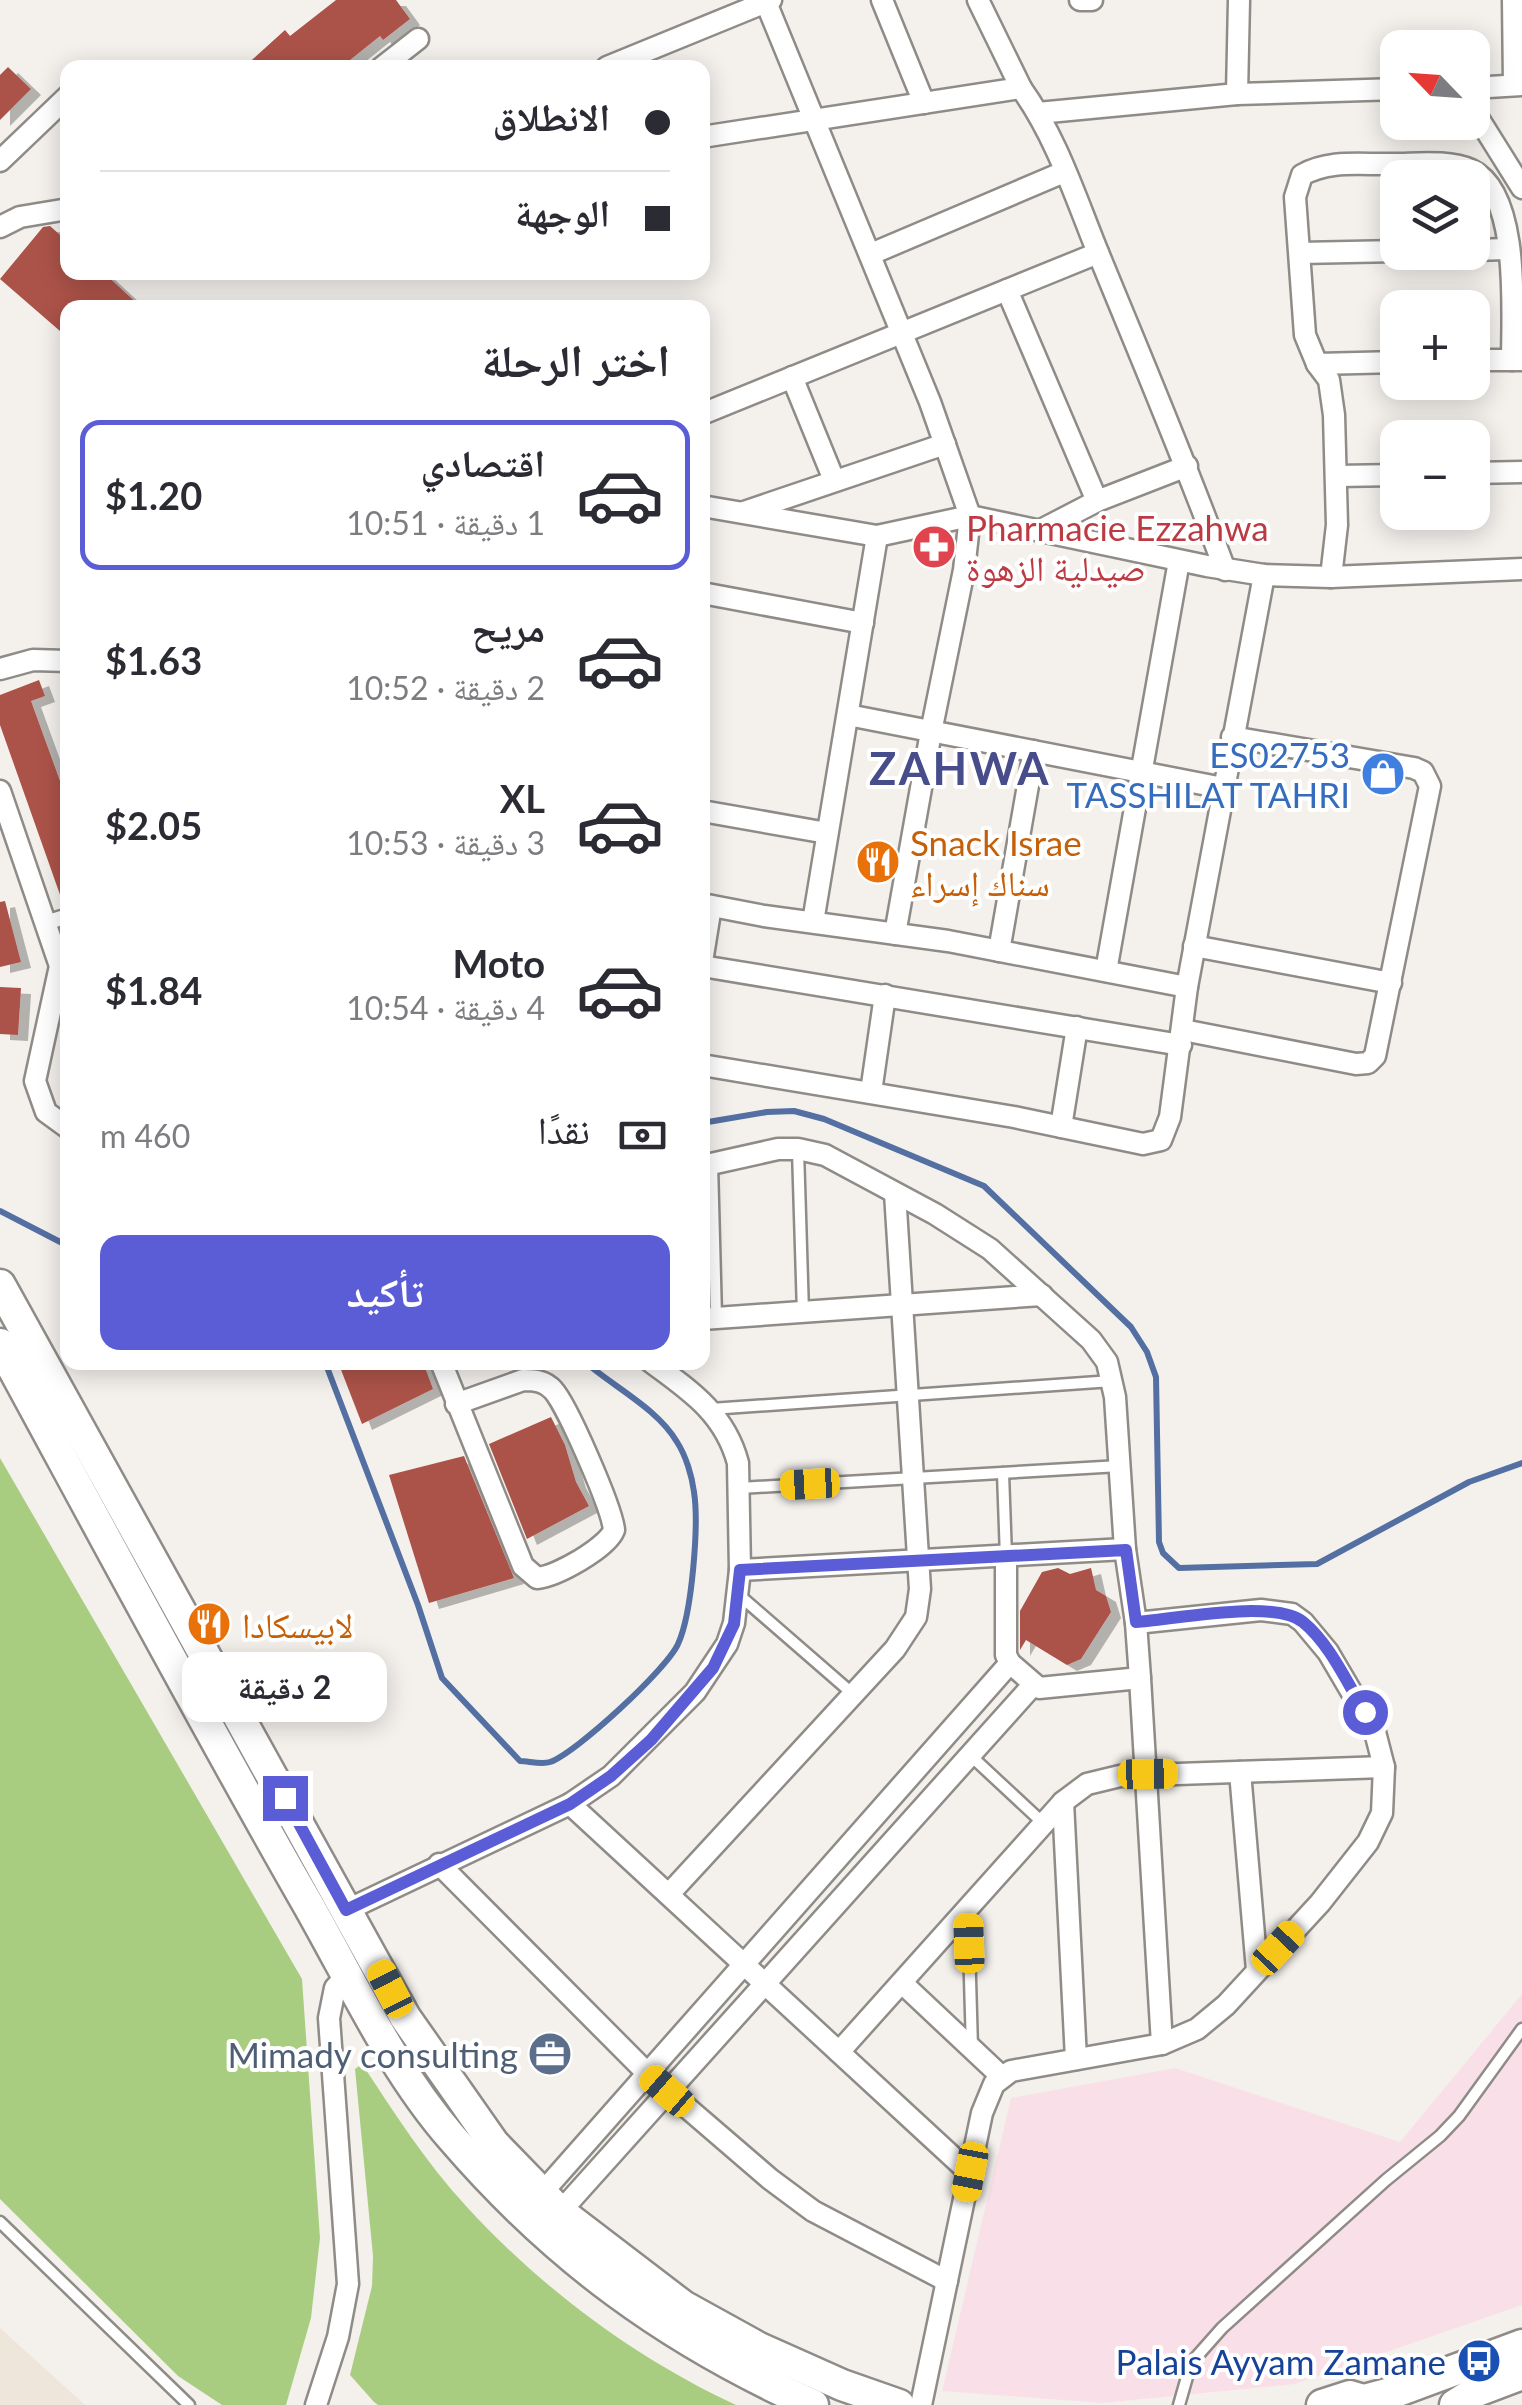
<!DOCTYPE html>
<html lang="ar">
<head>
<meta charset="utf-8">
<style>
  body { margin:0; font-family:Lato,"Noto Naskh Arabic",sans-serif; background:#f2f2f3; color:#2b2b33; direction:rtl; height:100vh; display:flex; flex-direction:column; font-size:38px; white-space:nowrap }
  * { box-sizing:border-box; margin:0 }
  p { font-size:32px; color:#7c7c81 }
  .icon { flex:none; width:55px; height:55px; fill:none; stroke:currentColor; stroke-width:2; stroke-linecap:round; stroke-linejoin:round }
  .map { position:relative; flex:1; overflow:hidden; direction:ltr }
  .details { position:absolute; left:60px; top:300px; width:650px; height:1070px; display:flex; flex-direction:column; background:#fff; border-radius:20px; box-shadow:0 5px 25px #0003; direction:rtl }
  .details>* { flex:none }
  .hud { position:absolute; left:60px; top:60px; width:650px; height:220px; border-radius:20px; box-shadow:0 5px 25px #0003; direction:rtl; display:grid; align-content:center; height:220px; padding:0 40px; background:#fff }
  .needle { width:65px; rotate:295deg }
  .tools { position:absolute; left:1380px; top:30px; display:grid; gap:20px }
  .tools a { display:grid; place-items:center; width:110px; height:110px; border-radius:20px; background:#fff; box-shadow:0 5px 25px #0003; font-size:50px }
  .end { position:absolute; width:45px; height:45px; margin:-22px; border:12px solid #5a5dd5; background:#fff; box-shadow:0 0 0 5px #fff }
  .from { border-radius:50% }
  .bubble { position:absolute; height:70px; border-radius:20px; background:#fff; box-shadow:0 5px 25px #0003; font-size:32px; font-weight:700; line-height:70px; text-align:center; direction:rtl }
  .car { position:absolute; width:30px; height:60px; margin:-30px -15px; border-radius:12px; box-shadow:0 0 8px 2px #0007; background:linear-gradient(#f5c518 24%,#345 0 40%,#f5c518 0 76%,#345 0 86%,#f5c518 0) }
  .hud b { display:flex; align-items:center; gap:35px; height:95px; font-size:38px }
  .hud b+b { border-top:2px solid #e1e1e2 }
  .hud i { width:25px; height:25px; background:#2b2b33 }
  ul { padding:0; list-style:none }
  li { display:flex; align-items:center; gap:30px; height:150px; margin:0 20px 15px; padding:0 20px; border:5px solid transparent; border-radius:20px }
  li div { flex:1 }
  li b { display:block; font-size:38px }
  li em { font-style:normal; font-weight:700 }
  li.active { border-color:#5a5dd5 }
  li>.icon { width:90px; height:90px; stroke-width:1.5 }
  h2 { padding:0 40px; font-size:45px; line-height:120px }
  .pay { display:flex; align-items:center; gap:25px; height:110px; padding:0 40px; font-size:38px }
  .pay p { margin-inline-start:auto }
  .cta { display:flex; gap:20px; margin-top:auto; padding:20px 40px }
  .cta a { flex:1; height:115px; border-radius:20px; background:#5a5dd5; color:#fff; font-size:40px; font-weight:700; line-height:115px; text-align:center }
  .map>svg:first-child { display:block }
</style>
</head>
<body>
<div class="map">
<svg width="1522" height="2405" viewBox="0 0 1522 2405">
  <defs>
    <filter id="shadow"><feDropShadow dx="10" dy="6" stdDeviation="0" flood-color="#0004"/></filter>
  </defs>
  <rect width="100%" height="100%" fill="#f4f1ed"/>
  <!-- built -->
  <polygon fill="#eee5db" points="0,2328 85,2405 0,2405"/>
  <!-- industrial -->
  <polygon fill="#f9e0e8" points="1522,1994 1522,2305 1295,2384 1102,2403 942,2391 1011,2098 1175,2068 1400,2142"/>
  <!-- green -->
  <g fill="#a9cd80">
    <polygon points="0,1458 302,1979 320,2238 311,2318 286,2405 222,2405 178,2376 0,2199"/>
    <path d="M 362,2064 C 394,2112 426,2163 466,2206 C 541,2288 635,2358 736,2405 L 378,2405 L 374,2402 L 350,2375 L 372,2286 L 373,2256 L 355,2069 Z"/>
  </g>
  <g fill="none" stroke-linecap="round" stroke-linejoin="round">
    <!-- stream -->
    <g stroke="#546fa2" stroke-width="6">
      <polyline points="702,1123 767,1112 794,1111 824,1119 984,1186 1131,1327 1147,1352 1156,1377 1159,1542 1163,1553 1179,1568 1317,1564 1469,1482 1522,1463"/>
      <polyline points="0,1211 68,1246"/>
      <path d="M 325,1362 L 418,1605 L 442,1678 L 520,1761 C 528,1761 542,1765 550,1762 C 576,1753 667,1669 678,1644 C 692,1614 699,1525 694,1492 C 692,1476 686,1456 677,1442 C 658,1409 614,1387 585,1362"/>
    </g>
  </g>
  <!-- building -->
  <g fill="#ac5248" filter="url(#shadow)">
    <polygon points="336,0 396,0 410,19 383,40 380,36 340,68 243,68 285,30 290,36"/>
    <polygon points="8,67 31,89 0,120 0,75"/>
    <polygon points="50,226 68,242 68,272 103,272 142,308 68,308 68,338 0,279 43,227"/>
    <polygon points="39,680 45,696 31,701 68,803 68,906 64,906 0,725 0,695"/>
    <polygon points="5,901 21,962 0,967 0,902"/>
    <polygon points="0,987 21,988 18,1035 0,1034"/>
    <polygon points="338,1362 423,1362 433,1389 362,1424"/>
    <polygon points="551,1417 565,1445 576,1482 589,1506 527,1539 489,1444"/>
    <polygon points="464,1456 514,1578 429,1603 389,1475"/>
    <polygon points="1058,1568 1070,1574 1091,1568 1096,1590 1106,1596 1111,1612 1081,1659 1067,1665 1026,1640 1020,1650 1020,1611 1042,1572"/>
  </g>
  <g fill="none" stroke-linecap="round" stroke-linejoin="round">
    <defs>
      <g id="service">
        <polyline points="798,1150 803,1313"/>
        <polyline points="712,1164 716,1317"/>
        <polyline points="711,1409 1112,1381"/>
        <polyline points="1003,1473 1006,1557"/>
        <polyline points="740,1488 1120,1466"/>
        <polyline points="739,1595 853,1694"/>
        <polyline points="970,1755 1042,1822"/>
        <polyline points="968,1910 972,2048"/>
        <polyline points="0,2222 189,2405"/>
        <polyline points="1179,2405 1191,2363 1222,2328 1386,2180 1440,2136 1459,2116 1522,2029"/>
      </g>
      <polyline id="pedestrian" points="45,923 68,916"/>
      <g id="minor">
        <polyline points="765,0 930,402 970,516 964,570 931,732 895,934"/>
        <polyline points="882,0 924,103"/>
        <polyline points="1080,0 1092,0"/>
        <polyline points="1513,0 1514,85"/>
        <polyline points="607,67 771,0"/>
        <polyline points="381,68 418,39"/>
        <path d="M 1021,88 C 1057,138 1076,199 1099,255 C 1142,360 1186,463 1225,570"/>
        <polyline points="1472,88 1522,85"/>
        <polyline points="1237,94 1239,0"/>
        <polyline points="1472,108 1522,188"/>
        <polyline points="1038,113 1237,94 1398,89"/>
        <polyline points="702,137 1021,88 978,0"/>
        <polyline points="0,161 68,96"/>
        <polyline points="0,227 20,217 68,209"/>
        <polyline points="1472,250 1508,249"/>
        <polyline points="1300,253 1398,251"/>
        <polyline points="871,254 1064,172"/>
        <polyline points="1007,290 1097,501"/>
        <polyline points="1472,360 1522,360"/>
        <polyline points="1317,364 1398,362"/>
        <polyline points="792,377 834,480"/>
        <polyline points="702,414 1098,253"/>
        <polyline points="1472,473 1522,472"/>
        <polyline points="1337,476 1398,475"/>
        <polyline points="702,506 877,536 970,516 1207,566 1264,575 1331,577 1522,569"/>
        <polyline points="744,512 945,444"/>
        <polyline points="1043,529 1097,501 1187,466"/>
        <path d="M 1331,577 L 1337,525 L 1334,415 L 1329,380 L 1317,364 L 1305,335 L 1295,197 L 1302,175 C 1330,159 1362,165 1393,164 C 1416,164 1449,160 1471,170 C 1521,193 1512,314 1512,360"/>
        <polyline points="702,593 863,623"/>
        <polyline points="0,669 33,660 68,661"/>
        <polyline points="848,715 1223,788"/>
        <polyline points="0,791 60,966 35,1081 46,1112 68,1128"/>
        <polyline points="702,811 827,833"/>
        <polyline points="702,904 764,916 948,941 1187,987"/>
        <polyline points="813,922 877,536"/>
        <polyline points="1194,946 1391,983"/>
        <polyline points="999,951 1034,751"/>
        <polyline points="702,962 711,906"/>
        <polyline points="702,966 1181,1045"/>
        <polyline points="1106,971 1179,561"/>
        <polyline points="1183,1030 1356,1064 1368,1063 1375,1056 1430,786 1423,772 1414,768 1232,737"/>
        <polyline points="702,1065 1014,1117 1143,1144 1161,1140 1170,1117 1187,987 1264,575"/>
        <polyline points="871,1092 885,995"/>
        <polyline points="1061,1127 1077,1027"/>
        <polyline points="702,1166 778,1149 798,1149 825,1155 935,1214 990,1249 1091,1340 1107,1362 1115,1397 1125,1549 1136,1623 1261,1610 1292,1614 1303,1622 1328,1652 1375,1732 1384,1767 1382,1813 1368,1842 1320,1903 1226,2005 1197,2029 1162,2044 1011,2071 994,2084 982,2113 921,2405"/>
        <polyline points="702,1319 1042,1295"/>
        <path d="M 441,1362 L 523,1566 L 537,1578 C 557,1576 607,1548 614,1530 C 612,1508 567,1405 553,1390 C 545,1381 535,1380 523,1380 L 456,1404"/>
        <polyline points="1006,1558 1006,1655 1010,1663 1039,1688 1140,1678 1136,1623"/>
        <polyline points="740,1570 1125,1549"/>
        <polyline points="1140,1678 1162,2044"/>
        <polyline points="1240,1772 1257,1970"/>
        <polyline points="1063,1802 1076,2059"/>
        <polyline points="570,1804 970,2173"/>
        <polyline points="439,1864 648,2074 770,2179 813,2211 947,2281"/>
        <polyline points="669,1894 895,1649 916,1617 920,1589 895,1193"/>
        <path d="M 347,1910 L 570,1804 L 611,1776 L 695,1692 L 727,1644 L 734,1623 L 740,1570 L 738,1463 C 725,1414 691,1391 651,1362"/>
        <polyline points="902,1983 1001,2076"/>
        <polyline points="839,2052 1063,1802 1087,1784 1120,1776 1384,1767"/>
        <polyline points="541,2194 1010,1663"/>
        <polyline points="560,2212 1033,1685"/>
        <polyline points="316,2405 338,2337 348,2284 329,2018 335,1988 348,1974"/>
      </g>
      <g id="primary">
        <polyline points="0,1285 405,2017 494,2144 560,2212 683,2306 759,2348 842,2385 899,2405"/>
        <path d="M 0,1344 C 100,1528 198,1712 302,1894 C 349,1975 390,2067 452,2138 C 555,2258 669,2341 813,2405"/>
        <polyline points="1368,2399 1398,2391 1522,2345"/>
        <polyline points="1322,2405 1350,2396 1380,2405"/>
        <polyline points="1455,2405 1477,2391 1522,2374"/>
      </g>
    </defs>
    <!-- service casing -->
    <use href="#service" stroke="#8f8c88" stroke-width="15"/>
    <!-- pedestrian casing -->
    <use href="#pedestrian" stroke="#8f8c88" stroke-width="19"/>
    <!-- minor casing -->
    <use href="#minor" stroke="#8f8c88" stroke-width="25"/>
    <!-- primary casing -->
    <use href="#primary" stroke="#8f8c88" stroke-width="35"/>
    <!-- service -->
    <use href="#service" stroke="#fff" stroke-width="10"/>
    <!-- pedestrian -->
    <use href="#pedestrian" stroke="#fff" stroke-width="14"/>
    <!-- minor -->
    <use href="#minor" stroke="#fff" stroke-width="20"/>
    <!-- primary -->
    <use href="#primary" stroke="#fff" stroke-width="30"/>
  </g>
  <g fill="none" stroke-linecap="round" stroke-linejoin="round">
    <!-- route -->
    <path stroke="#5a5dd5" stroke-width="12" d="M 285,1798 L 346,1910 L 570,1804 L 611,1776 L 651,1740 L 713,1668 L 734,1624 L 740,1570 L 1126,1550 L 1136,1622 C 1176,1619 1274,1599 1303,1622 C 1330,1644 1347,1683 1365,1712"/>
  </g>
  <!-- icons -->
  <defs>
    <symbol id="pharmacy-disc" viewBox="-11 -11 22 22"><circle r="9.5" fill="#e0444e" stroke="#fff"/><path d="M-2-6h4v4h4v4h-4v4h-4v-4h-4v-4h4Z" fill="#fff"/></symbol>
    <symbol id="shop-disc" viewBox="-11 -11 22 22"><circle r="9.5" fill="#3f7fe0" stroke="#fff"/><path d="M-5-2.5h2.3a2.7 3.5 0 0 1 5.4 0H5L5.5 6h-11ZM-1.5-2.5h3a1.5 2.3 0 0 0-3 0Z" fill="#fff"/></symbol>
    <symbol id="restaurant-disc" viewBox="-11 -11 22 22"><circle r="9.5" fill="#e8710a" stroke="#fff"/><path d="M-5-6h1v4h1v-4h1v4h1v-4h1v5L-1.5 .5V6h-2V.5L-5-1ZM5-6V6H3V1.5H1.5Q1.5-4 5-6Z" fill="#fff"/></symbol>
    <symbol id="office-disc" viewBox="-11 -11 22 22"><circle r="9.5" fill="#5c6f8a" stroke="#fff"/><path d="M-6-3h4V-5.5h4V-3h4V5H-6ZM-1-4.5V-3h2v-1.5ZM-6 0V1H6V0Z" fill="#fff"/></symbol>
    <symbol id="bus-disc" viewBox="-11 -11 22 22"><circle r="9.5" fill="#1a4fb4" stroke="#fff"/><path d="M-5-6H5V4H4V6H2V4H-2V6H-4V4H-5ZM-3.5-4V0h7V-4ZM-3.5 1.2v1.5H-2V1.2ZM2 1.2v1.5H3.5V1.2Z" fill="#fff"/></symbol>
  </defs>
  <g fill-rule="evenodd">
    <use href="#pharmacy-disc" x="909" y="522" width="50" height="50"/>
    <use href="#shop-disc" x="1358" y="749" width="50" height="50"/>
    <use href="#restaurant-disc" x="853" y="837" width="50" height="50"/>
    <use href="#restaurant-disc" x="184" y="1599" width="50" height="50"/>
    <use href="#office-disc" x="525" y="2029" width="50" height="50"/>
    <use href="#bus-disc" x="1454" y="2336" width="50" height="50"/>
  </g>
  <g text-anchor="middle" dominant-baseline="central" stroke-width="8" stroke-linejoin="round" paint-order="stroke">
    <!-- health labels -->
    <g font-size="35" fill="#be3a42" stroke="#fff" text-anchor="start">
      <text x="966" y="527">Pharmacie Ezzahwa<tspan x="966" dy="40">صيدلية الزهوة</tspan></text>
    </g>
    <!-- shop labels -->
    <g font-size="35" fill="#366cbe" stroke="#fff" text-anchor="end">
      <text x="1350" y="754">ES02753<tspan x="1350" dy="40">TASSHILAT TAHRI</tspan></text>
    </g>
    <!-- food labels -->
    <g font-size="35" fill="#c56008" stroke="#fff" text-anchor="start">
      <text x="910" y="842">Snack Israe<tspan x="910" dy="40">سناك إسراء</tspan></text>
      <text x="242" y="1624">لابيسكادا</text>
    </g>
    <!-- service labels -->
    <g font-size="35" fill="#4e5e75" stroke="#fff" text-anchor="end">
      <text x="518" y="2054">Mimady consulting</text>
    </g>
    <!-- transit labels -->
    <g font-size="35" fill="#164399" stroke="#fff" text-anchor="end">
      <text x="1446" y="2361">Palais Ayyam Zamane</text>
    </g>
    <!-- district labels -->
    <g font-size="45" font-weight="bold" letter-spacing="2.5" fill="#474c8a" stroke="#fff">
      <text x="960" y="768">ZAHWA</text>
    </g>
  </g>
</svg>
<div class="tools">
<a><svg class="needle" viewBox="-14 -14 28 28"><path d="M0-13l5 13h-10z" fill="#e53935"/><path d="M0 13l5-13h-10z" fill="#7c7c81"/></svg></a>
<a><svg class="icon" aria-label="layers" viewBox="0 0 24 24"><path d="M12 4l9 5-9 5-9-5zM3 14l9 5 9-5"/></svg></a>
<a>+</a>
<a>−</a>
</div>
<i class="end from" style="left:1365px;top:1712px"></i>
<i class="end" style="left:285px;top:1798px"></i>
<div class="bubble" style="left:182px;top:1652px;width:205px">2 دقيقة</div>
<i class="car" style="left:810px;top:1484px;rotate:267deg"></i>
<i class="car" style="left:1148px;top:1774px;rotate:89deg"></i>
<i class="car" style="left:969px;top:1943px;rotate:358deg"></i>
<i class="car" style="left:1278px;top:1948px;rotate:43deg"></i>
<i class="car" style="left:390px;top:1989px;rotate:333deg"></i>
<i class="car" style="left:667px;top:2091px;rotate:311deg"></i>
<i class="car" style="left:970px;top:2172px;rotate:191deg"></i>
<div class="hud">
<b><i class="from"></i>الانطلاق</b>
<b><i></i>الوجهة</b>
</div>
<section class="details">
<h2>اختر الرحلة</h2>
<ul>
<li class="active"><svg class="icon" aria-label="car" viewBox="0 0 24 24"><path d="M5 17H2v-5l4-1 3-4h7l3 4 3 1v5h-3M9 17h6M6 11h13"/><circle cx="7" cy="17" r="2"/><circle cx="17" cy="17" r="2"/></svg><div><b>اقتصادي</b><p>1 دقيقة · 10:51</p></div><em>$1.20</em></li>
<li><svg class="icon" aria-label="car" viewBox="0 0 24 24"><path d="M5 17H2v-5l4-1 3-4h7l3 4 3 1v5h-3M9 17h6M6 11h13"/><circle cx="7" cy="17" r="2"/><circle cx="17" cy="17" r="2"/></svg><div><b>مريح</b><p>2 دقيقة · 10:52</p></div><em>$1.63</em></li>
<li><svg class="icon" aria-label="car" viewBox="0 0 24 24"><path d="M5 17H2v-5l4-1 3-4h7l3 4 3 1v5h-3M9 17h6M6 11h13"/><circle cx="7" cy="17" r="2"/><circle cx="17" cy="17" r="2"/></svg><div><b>XL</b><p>3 دقيقة · 10:53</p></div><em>$2.05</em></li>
<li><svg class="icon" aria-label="car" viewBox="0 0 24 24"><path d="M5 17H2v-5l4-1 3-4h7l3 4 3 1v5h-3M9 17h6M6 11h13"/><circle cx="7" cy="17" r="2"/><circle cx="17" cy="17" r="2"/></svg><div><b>Moto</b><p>4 دقيقة · 10:54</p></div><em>$1.84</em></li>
</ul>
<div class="pay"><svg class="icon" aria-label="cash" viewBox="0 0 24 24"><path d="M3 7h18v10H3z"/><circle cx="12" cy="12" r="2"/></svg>نقدًا<p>460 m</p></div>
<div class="cta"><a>تأكيد</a></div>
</section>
</div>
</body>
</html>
